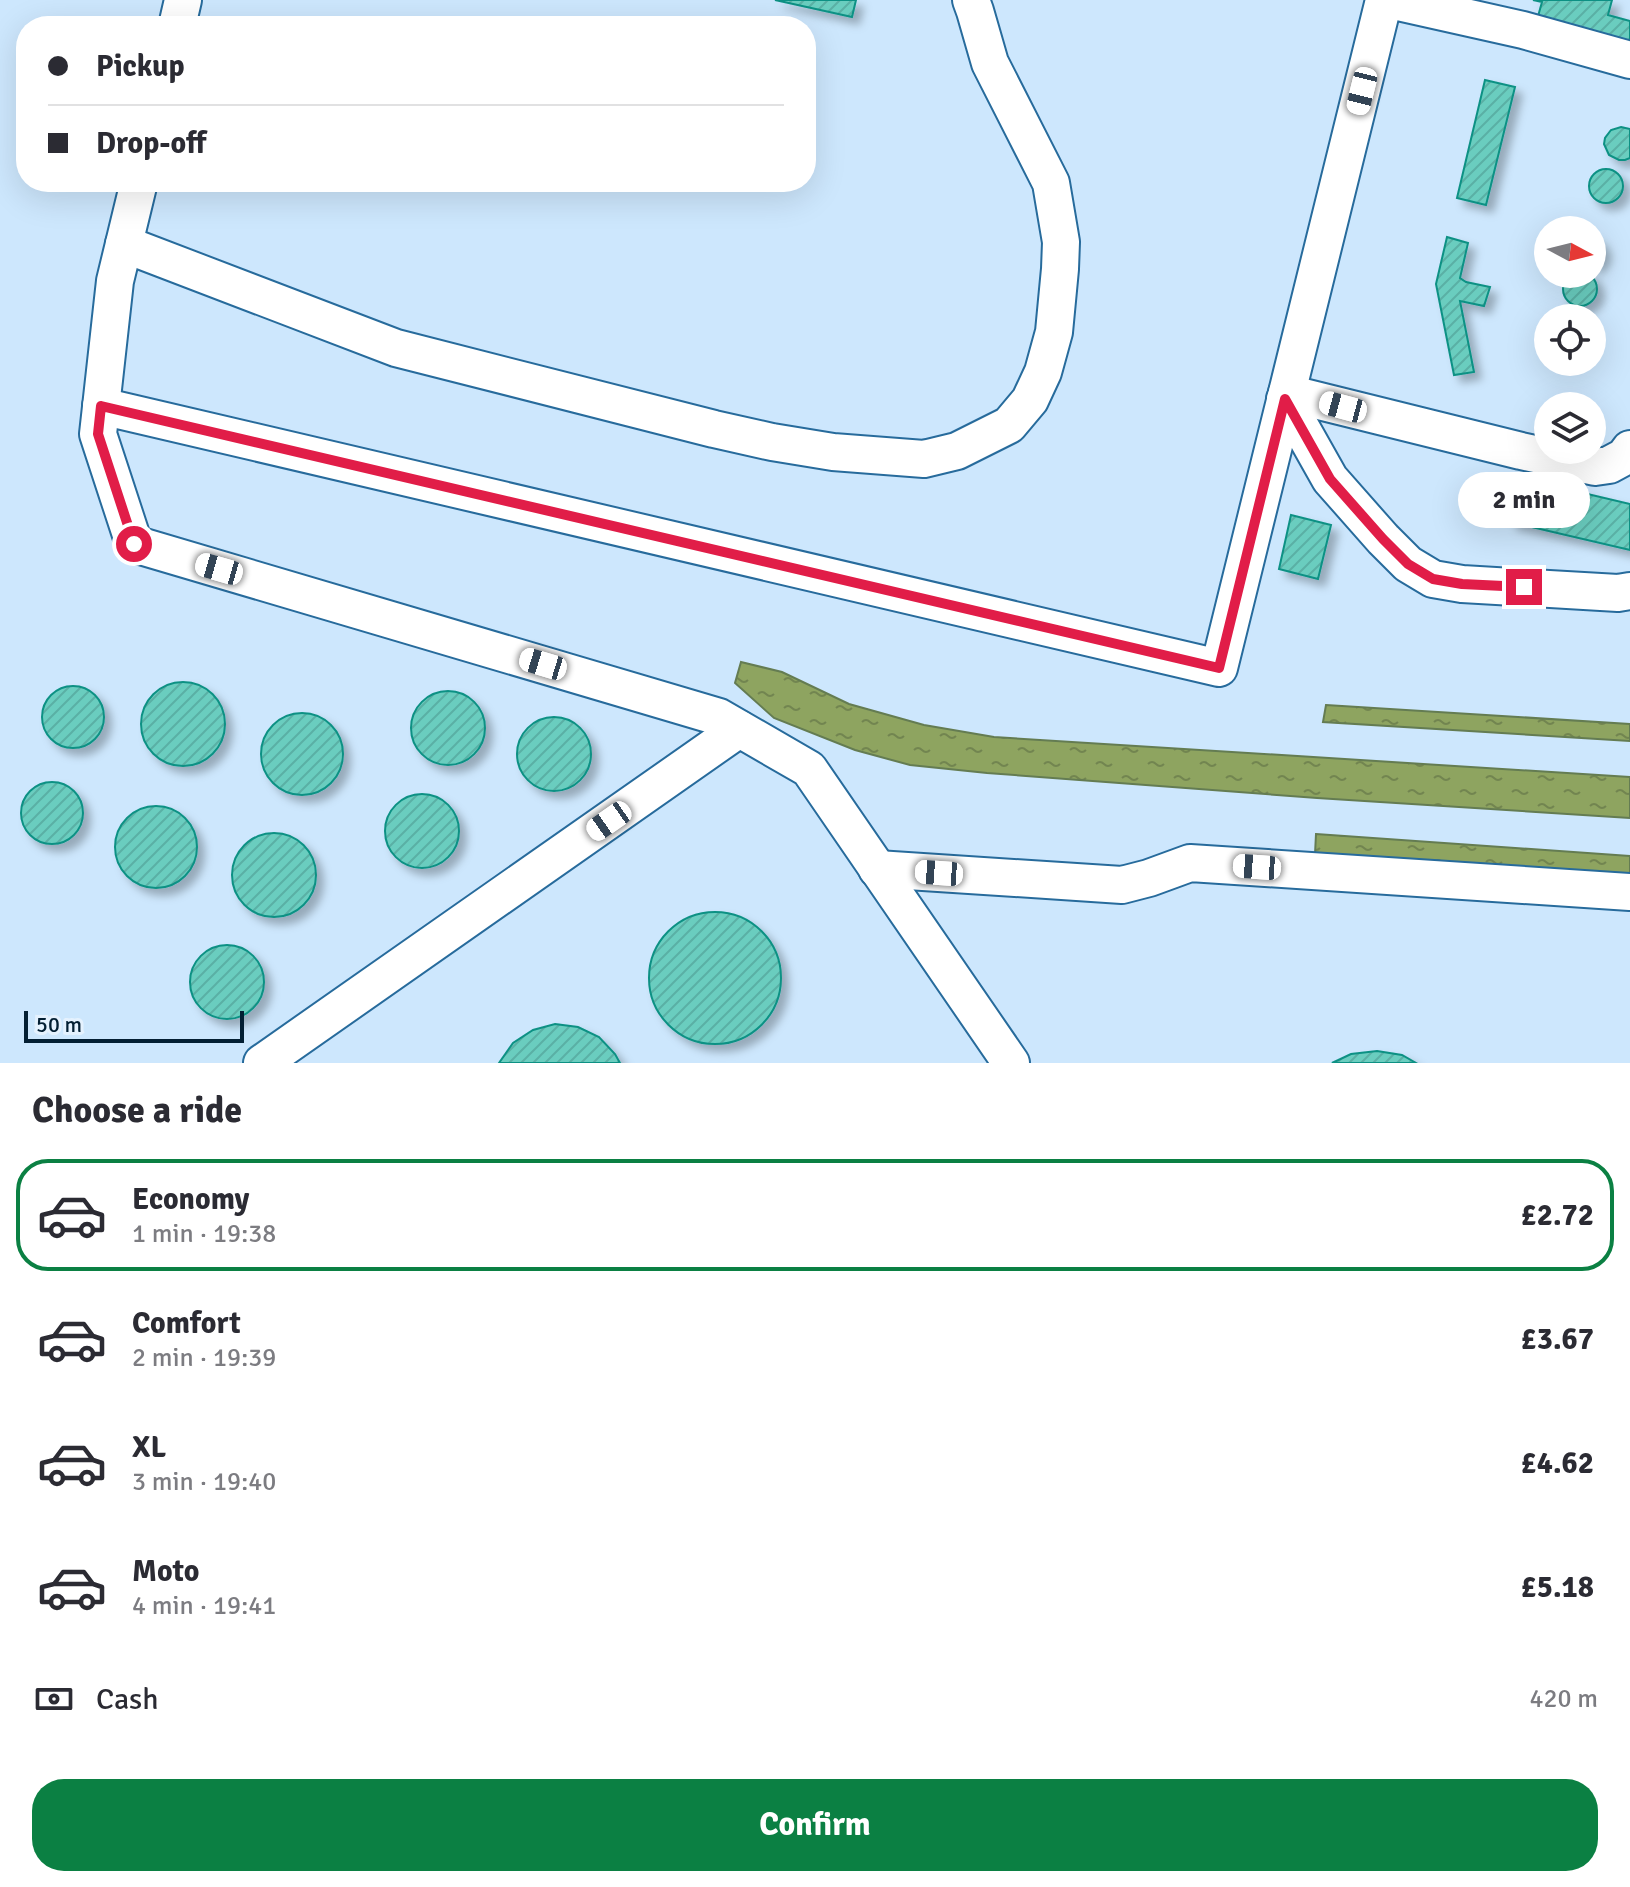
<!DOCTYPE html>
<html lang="en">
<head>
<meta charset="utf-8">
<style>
  body { margin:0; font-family:Signika,sans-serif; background:#f7f7f7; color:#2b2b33; height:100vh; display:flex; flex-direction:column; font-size:30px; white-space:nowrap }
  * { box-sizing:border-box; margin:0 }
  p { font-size:26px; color:#7c7c81 }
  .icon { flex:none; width:44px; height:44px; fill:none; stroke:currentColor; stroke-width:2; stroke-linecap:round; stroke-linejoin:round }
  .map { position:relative; height:1063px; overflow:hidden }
  .panel { display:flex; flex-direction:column; background:#fff; flex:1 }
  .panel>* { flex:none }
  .guide { position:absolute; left:16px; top:16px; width:800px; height:176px; border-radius:32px; box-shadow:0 8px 32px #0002; display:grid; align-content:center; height:176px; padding:0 32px; background:#fff }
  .needle { width:52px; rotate:97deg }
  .controls { position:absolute; left:1534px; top:216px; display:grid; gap:16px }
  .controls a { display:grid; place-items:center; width:72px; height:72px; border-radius:50%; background:#fff; box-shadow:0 8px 32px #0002; font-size:40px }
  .scale { position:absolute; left:24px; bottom:20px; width:220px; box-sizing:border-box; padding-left:8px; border:4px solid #031f33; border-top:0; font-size:22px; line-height:28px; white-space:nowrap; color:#031f33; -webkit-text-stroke:6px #e5f2fe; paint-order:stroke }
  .end { position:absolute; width:36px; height:36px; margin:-18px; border:10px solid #e11d48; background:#fff; box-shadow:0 0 0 4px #fff }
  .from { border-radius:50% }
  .bubble { position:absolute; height:56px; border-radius:28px; background:#fff; box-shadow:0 8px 32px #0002; font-size:26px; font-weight:800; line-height:56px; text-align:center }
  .car { position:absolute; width:24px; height:48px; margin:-24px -12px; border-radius:10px; box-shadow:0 0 6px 2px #0007; background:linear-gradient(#fff 24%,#345 0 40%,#fff 0 76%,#345 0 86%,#fff 0) }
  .guide b { display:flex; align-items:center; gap:28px; height:76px; font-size:30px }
  .guide b+b { border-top:2px solid #e1e1e2 }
  .guide i { width:20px; height:20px; background:#2b2b33 }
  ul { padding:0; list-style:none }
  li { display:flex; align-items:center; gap:24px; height:112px; margin:0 16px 12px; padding:0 16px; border:4px solid transparent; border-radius:32px }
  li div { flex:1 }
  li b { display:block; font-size:30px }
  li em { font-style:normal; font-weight:800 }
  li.active { border-color:#0b8043 }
  li>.icon { width:72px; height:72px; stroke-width:1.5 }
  h2 { padding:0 32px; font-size:36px; line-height:96px }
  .pay { display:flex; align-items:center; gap:20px; height:88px; padding:0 32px; font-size:30px }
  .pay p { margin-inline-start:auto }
  .primary-button { display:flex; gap:16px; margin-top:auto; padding:16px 32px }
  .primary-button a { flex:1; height:92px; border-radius:32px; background:#0b8043; color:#fff; font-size:32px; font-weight:800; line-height:92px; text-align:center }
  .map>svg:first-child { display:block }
</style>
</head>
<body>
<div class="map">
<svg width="1630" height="1063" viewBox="0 0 1630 1063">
  <defs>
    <pattern id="water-ripples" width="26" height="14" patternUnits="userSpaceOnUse" patternTransform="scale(2)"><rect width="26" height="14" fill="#8ea460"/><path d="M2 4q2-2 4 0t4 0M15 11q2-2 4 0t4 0" fill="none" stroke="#728550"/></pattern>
    <pattern id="building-hatch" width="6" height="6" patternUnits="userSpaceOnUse" patternTransform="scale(2)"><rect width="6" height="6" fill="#6acdbf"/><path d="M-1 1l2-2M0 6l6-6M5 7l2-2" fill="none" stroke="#5ab0a5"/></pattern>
    <filter id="shadow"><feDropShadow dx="7" dy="7" stdDeviation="4" flood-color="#0004"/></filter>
  </defs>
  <rect width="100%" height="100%" fill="#cde7fd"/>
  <!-- water -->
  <g fill="url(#water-ripples)" stroke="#647c52" stroke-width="2">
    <polygon points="741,662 782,672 849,704 924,725 994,737 1630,777 1630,818 1317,798 987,773 910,765 855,750 774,718 735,683"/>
    <polygon points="1326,705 1630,724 1630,741 1323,722"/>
    <polygon points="1316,834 1630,856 1630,876 1315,854"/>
  </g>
  <!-- building -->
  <g fill="url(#building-hatch)" stroke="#0c9184" stroke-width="2" filter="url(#shadow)">
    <polygon points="775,0 856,0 852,17"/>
    <polygon points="1533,0 1612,0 1608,15 1630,21 1630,44 1535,27 1542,2"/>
    <polygon points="1485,80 1515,87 1486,205 1457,198"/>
    <polygon points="1621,127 1630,129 1630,158 1625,160 1619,160 1609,155 1604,144 1605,138 1611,130"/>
    <circle cx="1606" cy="186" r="17"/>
    <polygon points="1592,235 1600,241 1604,251 1600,261 1592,267"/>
    <polygon points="1447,237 1468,243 1460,278 1466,282 1490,287 1484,306 1460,301 1474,372 1454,375 1436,284"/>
    <circle cx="1580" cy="289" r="17"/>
    <polygon points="1575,307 1580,310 1586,318 1554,318 1560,310 1565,308"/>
    <polygon points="1520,478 1630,504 1630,550 1510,522"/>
    <polygon points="1291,515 1331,525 1318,579 1279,569"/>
    <circle cx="183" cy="724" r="42"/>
    <circle cx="73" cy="717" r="31"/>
    <circle cx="448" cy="728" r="37"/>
    <circle cx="302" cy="754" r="41"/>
    <circle cx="554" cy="754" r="37"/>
    <circle cx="52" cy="813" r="31"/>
    <circle cx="422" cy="831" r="37"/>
    <circle cx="156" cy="847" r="41"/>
    <circle cx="274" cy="875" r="42"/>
    <circle cx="715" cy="978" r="66"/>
    <circle cx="227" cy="982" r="37"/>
    <polygon points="555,1024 578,1027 599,1037 615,1054 620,1063 499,1063 513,1043 533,1030"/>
    <polygon points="1377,1051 1402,1055 1416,1063 1332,1063 1351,1054"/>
  </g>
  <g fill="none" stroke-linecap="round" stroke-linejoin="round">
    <defs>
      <g id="minor">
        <polyline points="1389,0 1523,30 1630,60"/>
        <polyline points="177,26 183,0"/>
        <polyline points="139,182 115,281 98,434 134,544 719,717 809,769 1011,1063"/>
        <polyline points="124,244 396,348 714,429 772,442 833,452 924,459 957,451 1009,425 1030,400 1043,372 1054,332 1060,269 1061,242 1051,183 990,63 975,11 971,0"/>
        <polyline points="1287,393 1521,451 1595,467 1609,465 1624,457 1630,449"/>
        <polyline points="1285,399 1330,479 1383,539 1408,564 1433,579 1462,584 1618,593 1630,591"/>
        <polyline points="101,406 1219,668 1384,0"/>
        <polyline points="877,869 1122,885 1149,878 1190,863 1630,892"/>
        <polyline points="262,1063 739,729"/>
      </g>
    </defs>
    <!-- minor casing -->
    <use href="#minor" stroke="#276b9c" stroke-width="40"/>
    <!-- minor -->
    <use href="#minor" stroke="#fff" stroke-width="36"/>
  </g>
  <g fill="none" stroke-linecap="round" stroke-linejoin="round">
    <!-- route -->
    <polyline stroke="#e11d48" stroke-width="10" points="134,544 98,434 101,406 1219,668 1285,399 1330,479 1383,539 1408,564 1433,579 1462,584 1524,587"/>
  </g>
</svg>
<div class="controls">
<a><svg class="needle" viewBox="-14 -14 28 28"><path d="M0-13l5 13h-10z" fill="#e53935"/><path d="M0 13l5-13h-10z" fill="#7c7c81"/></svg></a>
<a><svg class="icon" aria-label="locate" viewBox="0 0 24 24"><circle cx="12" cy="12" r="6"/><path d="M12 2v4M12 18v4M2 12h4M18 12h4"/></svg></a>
<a><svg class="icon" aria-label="layers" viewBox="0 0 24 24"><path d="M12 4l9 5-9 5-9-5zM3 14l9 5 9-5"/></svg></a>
</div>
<div class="scale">50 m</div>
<i class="end from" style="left:134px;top:544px"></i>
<i class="end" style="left:1524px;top:587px"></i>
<div class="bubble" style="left:1458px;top:472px;width:132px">2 min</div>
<i class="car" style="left:1362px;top:91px;rotate:194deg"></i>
<i class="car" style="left:1343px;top:407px;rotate:285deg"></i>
<i class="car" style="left:219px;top:569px;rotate:286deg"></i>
<i class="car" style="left:543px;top:664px;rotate:287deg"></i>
<i class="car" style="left:609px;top:821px;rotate:235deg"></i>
<i class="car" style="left:1257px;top:867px;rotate:274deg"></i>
<i class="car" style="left:939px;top:873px;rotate:274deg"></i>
<div class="guide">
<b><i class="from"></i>Pickup</b>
<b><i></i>Drop-off</b>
</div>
</div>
<section class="panel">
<h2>Choose a ride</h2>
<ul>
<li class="active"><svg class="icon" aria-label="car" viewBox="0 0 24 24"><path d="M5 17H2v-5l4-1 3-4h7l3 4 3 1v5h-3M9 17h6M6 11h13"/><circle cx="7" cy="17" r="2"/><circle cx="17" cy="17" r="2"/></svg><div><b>Economy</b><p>1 min · 19:38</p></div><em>£2.72</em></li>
<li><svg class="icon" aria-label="car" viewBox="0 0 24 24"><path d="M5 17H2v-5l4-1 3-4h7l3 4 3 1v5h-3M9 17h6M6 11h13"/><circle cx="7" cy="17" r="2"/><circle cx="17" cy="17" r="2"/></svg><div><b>Comfort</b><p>2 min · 19:39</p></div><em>£3.67</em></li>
<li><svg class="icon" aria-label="car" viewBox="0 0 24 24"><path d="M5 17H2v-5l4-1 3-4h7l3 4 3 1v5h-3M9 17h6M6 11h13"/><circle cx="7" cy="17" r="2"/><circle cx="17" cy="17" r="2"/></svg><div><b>XL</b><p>3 min · 19:40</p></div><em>£4.62</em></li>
<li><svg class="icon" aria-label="car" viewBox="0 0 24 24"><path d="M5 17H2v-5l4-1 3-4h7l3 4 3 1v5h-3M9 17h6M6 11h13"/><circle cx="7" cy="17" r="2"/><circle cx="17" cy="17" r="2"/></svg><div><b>Moto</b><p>4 min · 19:41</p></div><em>£5.18</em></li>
</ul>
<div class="pay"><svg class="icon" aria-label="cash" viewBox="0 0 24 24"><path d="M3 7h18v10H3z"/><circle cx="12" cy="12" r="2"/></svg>Cash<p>420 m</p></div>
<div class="primary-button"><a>Confirm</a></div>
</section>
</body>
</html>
